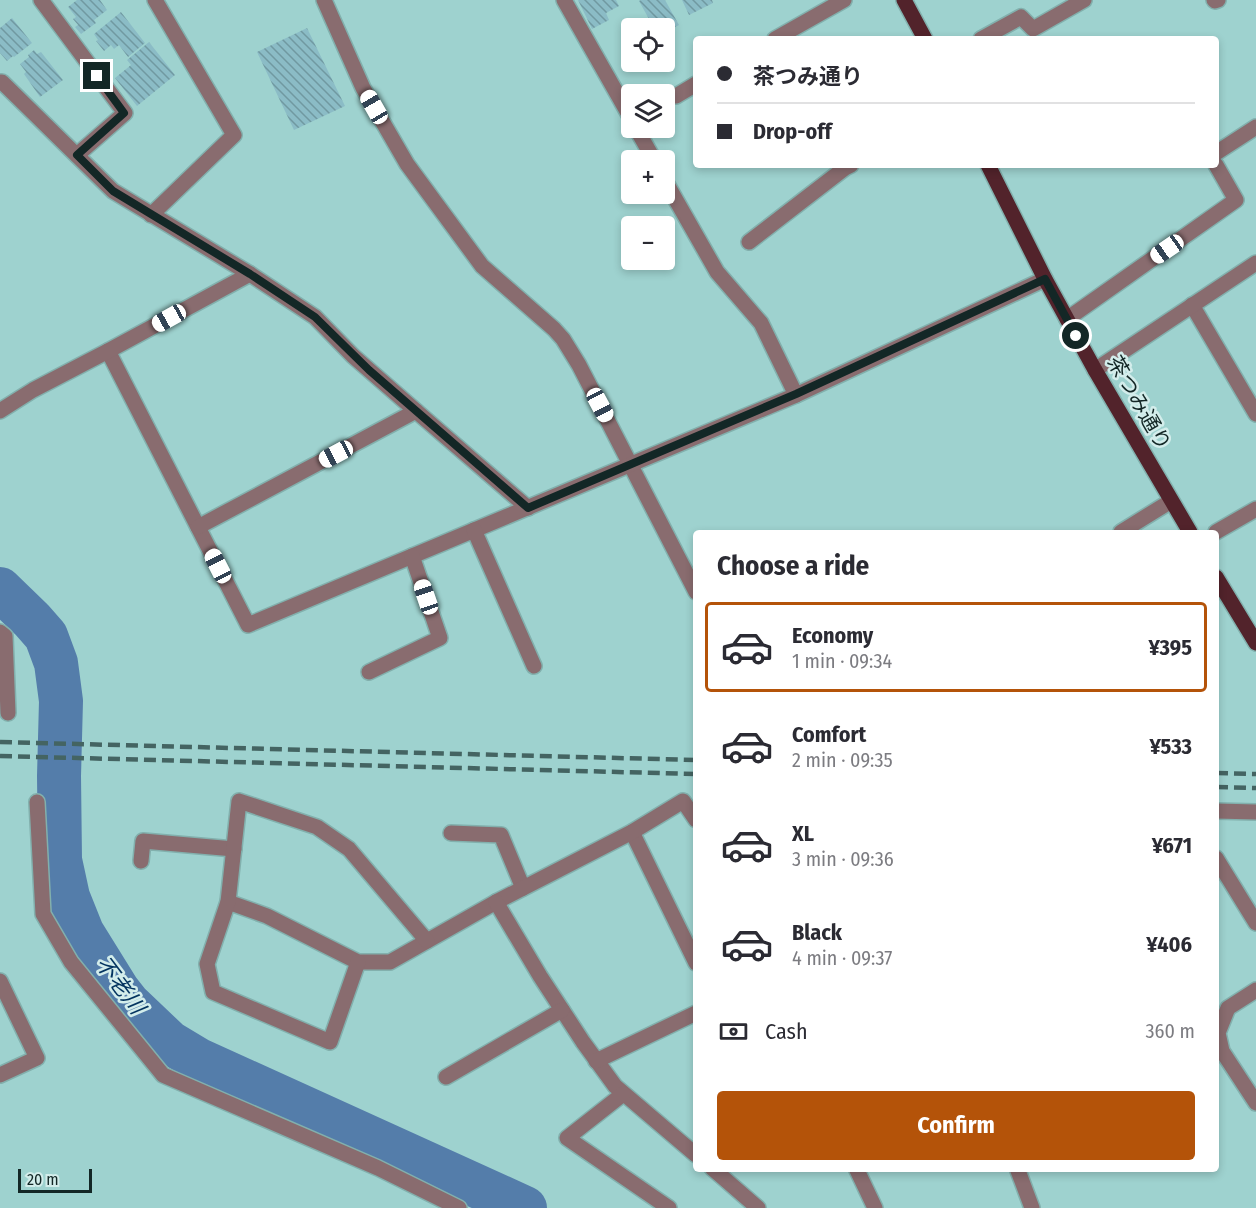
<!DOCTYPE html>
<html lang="en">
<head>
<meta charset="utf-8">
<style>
  body { margin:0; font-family:"Fira Sans Condensed","Noto Sans JP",sans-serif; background:#f7f7f7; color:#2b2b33; height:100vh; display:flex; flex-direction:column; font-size:22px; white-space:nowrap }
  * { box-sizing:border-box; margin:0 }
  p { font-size:20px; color:#7c7c81 }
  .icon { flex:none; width:33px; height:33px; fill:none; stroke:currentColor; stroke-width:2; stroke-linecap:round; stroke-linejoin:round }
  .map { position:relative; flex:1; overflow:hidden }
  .drawer { position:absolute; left:693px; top:530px; width:526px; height:642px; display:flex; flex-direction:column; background:#fff; border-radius:6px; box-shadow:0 3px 9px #0003 }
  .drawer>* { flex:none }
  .top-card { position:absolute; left:693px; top:36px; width:526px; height:132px; border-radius:6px; box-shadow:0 3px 9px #0003; display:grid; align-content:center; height:132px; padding:0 24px; background:#fff }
  .fabs { position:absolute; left:621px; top:18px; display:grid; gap:12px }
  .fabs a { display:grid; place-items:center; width:54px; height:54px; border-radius:6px; background:#fff; box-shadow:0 3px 9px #0003; font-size:30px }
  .scale { position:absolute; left:18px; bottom:15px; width:74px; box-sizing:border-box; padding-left:6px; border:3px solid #132726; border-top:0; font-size:16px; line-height:21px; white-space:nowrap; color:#132726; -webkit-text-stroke:4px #d3edeb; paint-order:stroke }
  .end { position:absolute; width:27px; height:27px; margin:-14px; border:8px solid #132726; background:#fff; box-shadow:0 0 0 3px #fff }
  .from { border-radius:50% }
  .car { position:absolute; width:18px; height:36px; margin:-18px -9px; border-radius:8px; box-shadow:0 0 4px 2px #0007; background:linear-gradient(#fff 24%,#345 0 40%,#fff 0 76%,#345 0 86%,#fff 0) }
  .top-card b { display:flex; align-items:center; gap:21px; height:57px; font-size:22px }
  .top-card b+b { border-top:2px solid #e1e1e2 }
  .top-card i { width:15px; height:15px; background:#2b2b33 }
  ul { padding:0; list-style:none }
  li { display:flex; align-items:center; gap:18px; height:90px; margin:0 12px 9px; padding:0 12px; border:3px solid transparent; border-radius:6px }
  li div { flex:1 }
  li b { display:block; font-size:22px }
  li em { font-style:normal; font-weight:700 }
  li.selected { border-color:#b45309 }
  li>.icon { width:54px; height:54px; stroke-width:1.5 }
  h2 { padding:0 24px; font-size:27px; line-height:72px }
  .pay { display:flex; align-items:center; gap:15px; height:66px; padding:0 24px; font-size:22px }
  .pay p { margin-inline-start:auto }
  .button { display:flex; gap:12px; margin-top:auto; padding:12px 24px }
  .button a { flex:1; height:69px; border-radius:6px; background:#b45309; color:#fff; font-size:24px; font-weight:700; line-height:69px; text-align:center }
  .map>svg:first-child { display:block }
</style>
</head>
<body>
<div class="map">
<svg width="1256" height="1208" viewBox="0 0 1256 1208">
  <defs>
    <pattern id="building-back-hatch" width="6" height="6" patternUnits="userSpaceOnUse" patternTransform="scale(1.5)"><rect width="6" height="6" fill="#8bbcc6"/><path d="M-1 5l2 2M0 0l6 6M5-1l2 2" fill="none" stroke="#7099a1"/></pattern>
  </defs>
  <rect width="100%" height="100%" fill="#9ed2cf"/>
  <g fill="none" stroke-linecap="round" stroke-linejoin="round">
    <!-- river -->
    <polyline stroke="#547daa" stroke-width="44" points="0,589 32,620 46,636 56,663 61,701 59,776 60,860 68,897 82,932 118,990 129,1004 169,1042 199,1060 525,1208"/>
  </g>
  <!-- building -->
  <g fill="url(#building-back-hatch)">
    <polygon points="77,0 100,0 107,10 94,20 96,23 81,34 75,27 78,25 73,19 76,17 68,7"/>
    <polygon points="578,0 616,0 619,6 606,13 609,20 592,29"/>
    <polygon points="641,0 665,0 679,25 664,33 664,28 654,28 639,1"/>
    <polygon points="682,0 712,0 713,3 689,15"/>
    <polygon points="121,12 145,43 128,57 119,45 114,49 111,45 104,51 96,41 98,40 94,34"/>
    <polygon points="12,18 32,43 14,57 13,56 7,61 0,53 0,28"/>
    <polygon points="307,28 345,106 294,130 257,52"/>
    <polygon points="149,42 175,75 137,106 115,78 131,65 127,60"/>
    <polygon points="34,50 37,54 41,52 63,80 40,97 24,74 26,72 20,64 29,57 28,55"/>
  </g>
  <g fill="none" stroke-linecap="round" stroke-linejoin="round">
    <defs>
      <g id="minor">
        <polyline points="41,0 125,113 77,155"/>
        <polyline points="324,0 363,88 407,164 482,266 554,329 563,339 579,365 696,592"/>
        <polyline points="564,0 632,120"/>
        <polyline points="1214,0 1215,1 1218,0"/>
        <polyline points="775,39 844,0"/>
        <polyline points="981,39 1021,17 1033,29 1084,0"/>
        <polyline points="0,82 2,82 113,191 250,274 315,317 353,356 416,411 528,508"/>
        <polyline points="676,96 696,84"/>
        <polyline points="636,128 654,160"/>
        <polyline points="1216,153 1256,127"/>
        <polyline points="664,179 717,272 761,323 796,395"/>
        <polyline points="151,215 234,135 155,0"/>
        <polyline points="749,242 845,168 851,165"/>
        <polyline points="1192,305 1256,414"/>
        <polyline points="1067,319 1236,200 1216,165"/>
        <polyline points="108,351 248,625 796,395 1045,279"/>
        <polyline points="1095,370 1256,263"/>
        <polyline points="0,411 33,390 108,351 250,274"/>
        <polyline points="198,527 416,411"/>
        <polyline points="474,530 534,666"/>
        <polyline points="1121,532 1171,501"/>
        <polyline points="1216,532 1256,509"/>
        <polyline points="0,632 5,636 8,713"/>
        <polyline points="369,672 440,638 412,556"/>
        <polyline points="37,802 43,914 71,962 163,1075 378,1168 459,1208"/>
        <polyline points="1216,811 1256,812"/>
        <polyline points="632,832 696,963"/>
        <polyline points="451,833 501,835 523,888"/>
        <polyline points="1216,858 1256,923"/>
        <polyline points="141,861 143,841 234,849"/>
        <polyline points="228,902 267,916 358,962 390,962 496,902 632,832 683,801 696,820"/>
        <polyline points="496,902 540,976 583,1042 615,1086 696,1155"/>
        <polyline points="358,962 330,1042 213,992 207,964 228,902 239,801 317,827 349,849 427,941"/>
        <polyline points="0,981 37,1058 0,1075"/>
        <polyline points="1256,990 1228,1008 1218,1033 1222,1051 1256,1103"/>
        <polyline points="596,1061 696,1013"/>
        <polyline points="446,1077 562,1010"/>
        <polyline points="623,1094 567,1138 669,1208"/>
        <polyline points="712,1168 758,1208"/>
        <polyline points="856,1168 875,1208"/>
        <polyline points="1017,1168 1032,1208"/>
      </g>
      <g id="major">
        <polyline points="904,0 925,39"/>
        <polyline points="988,165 1045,279 1095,370 1190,532"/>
        <polyline points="1216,577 1256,643"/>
      </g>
    </defs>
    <!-- minor casing -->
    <use href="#minor" stroke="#82b0ad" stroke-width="18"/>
    <!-- major casing -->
    <use href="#major" stroke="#82b0ad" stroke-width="18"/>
    <!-- minor -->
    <use href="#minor" stroke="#896c6f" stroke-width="15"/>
    <!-- major -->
    <use href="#major" stroke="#52232b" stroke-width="15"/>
    <!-- rail -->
    <g stroke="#446462" stroke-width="4.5" stroke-dasharray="12 6" stroke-linecap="butt">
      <polyline points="0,742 696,760"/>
      <polyline points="0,756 696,774"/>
      <polyline points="1216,773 1256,774"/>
      <polyline points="1216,787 1256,788"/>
    </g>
  </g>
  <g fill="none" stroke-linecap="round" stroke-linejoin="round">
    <!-- route -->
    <polyline stroke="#132726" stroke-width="8" points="97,76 124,113 77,155 113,191 250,274 315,317 369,370 528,508 796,394 1045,279 1076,336"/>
  </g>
  <g text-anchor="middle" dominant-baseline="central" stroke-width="5" stroke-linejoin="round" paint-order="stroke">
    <!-- street labels -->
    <g font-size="21" fill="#132726" stroke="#d3edeb">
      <text transform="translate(1139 403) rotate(60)">茶つみ通り</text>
    </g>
    <!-- water labels -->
    <g font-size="22" font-style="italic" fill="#03335f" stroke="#d3edeb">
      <text transform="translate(120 985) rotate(53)">不老川</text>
    </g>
  </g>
</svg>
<div class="fabs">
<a><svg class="icon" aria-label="locate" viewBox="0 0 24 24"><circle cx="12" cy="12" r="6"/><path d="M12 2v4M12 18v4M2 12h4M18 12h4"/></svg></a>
<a><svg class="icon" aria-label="layers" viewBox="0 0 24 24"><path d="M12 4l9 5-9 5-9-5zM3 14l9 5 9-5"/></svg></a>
<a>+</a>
<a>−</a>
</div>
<div class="scale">20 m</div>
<i class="end from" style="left:1076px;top:336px"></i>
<i class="end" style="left:97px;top:76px"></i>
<i class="car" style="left:374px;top:107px;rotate:330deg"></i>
<i class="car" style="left:1167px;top:249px;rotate:235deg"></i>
<i class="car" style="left:169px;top:318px;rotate:241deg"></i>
<i class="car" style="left:600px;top:405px;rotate:152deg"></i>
<i class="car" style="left:336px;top:454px;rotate:242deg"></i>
<i class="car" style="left:218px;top:566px;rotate:333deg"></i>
<i class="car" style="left:426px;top:597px;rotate:341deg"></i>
<div class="top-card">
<b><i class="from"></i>茶つみ通り</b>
<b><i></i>Drop-off</b>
</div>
<section class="drawer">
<h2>Choose a ride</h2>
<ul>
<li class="selected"><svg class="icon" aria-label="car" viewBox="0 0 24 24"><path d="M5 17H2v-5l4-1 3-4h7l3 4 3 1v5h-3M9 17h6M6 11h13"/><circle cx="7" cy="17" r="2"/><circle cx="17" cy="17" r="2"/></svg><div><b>Economy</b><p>1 min · 09:34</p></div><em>¥395</em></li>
<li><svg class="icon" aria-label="car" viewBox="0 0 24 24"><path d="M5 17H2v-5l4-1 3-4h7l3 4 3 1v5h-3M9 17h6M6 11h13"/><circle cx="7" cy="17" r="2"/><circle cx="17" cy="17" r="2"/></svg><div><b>Comfort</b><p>2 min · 09:35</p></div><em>¥533</em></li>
<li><svg class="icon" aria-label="car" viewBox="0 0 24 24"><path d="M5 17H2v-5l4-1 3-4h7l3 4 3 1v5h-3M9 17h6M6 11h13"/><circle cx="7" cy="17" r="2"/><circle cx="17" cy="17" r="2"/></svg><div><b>XL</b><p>3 min · 09:36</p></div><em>¥671</em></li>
<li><svg class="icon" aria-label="car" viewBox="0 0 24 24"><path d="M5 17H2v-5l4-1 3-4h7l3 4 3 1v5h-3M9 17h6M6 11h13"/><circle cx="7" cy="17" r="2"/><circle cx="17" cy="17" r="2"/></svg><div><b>Black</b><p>4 min · 09:37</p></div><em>¥406</em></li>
</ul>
<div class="pay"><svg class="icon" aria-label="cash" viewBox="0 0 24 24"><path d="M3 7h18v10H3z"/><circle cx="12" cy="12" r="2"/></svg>Cash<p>360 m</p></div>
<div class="button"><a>Confirm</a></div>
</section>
</div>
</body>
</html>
